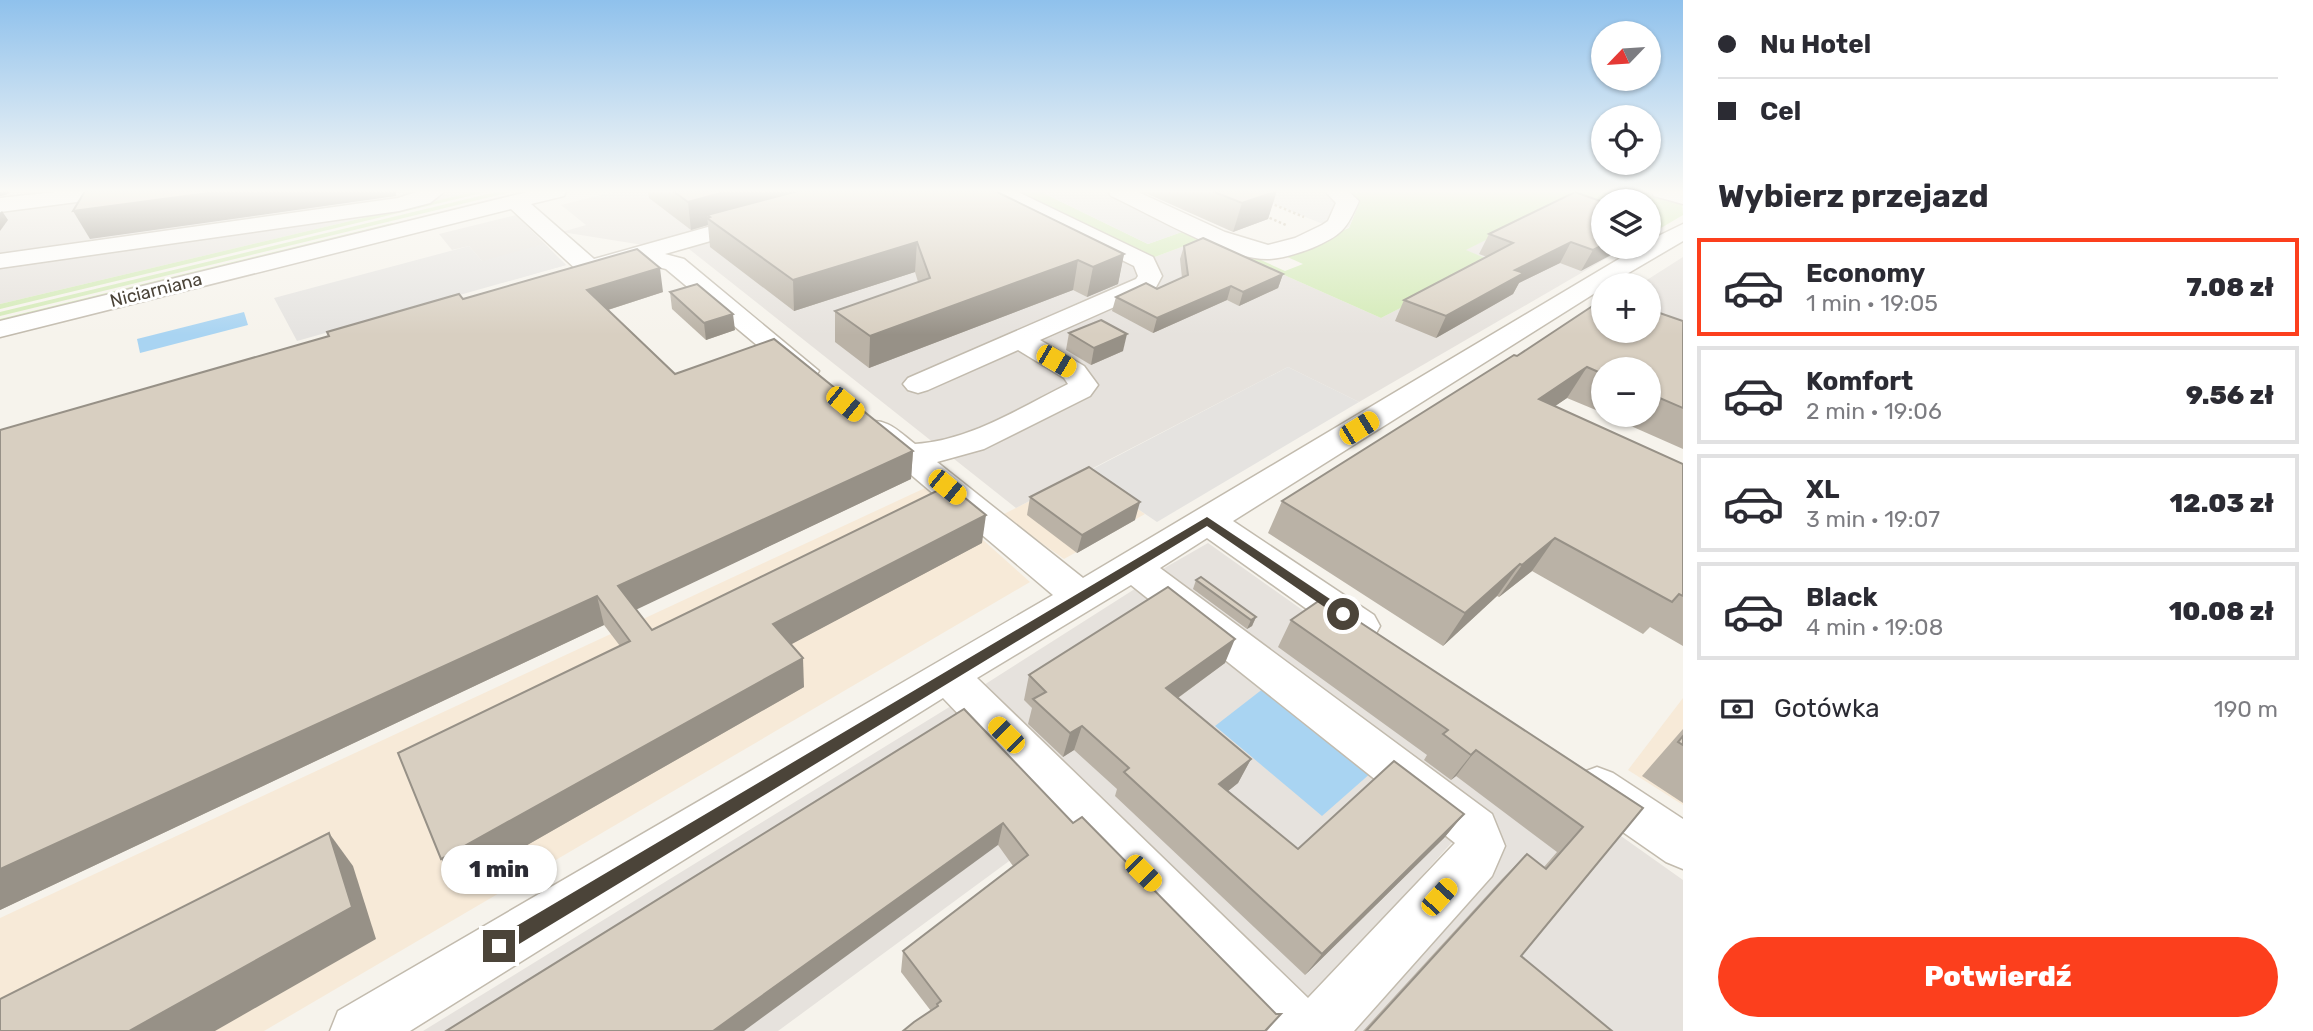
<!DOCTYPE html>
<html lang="pl">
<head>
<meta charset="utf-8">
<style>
  body { margin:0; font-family:Rubik,sans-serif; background:#f2f2f3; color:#2b2b33; height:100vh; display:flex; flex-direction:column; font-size:26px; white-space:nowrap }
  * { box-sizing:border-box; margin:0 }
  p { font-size:23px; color:#7c7c81 }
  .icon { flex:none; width:38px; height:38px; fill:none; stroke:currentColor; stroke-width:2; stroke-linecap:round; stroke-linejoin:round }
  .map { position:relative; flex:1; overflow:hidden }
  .drawer { display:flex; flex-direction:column; background:#fff; width:630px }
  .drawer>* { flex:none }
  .banner { display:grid; align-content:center; height:154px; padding:0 35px; background:#fff }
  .needle { width:46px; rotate:245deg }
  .tools { position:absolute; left:1591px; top:21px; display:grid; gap:14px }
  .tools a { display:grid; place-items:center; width:70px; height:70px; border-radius:50%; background:#fff; box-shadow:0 2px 5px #0004; font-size:35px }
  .end { position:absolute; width:32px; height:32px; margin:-16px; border:9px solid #4b4439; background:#fff; box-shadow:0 0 0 4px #fff }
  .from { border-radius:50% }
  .bubble { position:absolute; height:49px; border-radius:24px; background:#fff; box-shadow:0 2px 5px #0004; font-size:23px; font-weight:800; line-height:49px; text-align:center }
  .car { position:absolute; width:21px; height:42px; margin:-21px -10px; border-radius:9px; box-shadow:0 0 5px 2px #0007; background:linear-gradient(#f5c518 24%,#345 0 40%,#f5c518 0 76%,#345 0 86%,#f5c518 0) }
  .banner b { display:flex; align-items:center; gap:24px; height:66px; font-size:26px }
  .banner b+b { border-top:2px solid #e1e1e2 }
  .banner i { width:18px; height:18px; background:#2b2b33 }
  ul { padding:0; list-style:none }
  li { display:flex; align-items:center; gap:21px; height:98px; margin:0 14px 10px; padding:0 21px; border:4px solid #e1e1e2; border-radius:0px }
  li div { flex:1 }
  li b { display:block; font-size:26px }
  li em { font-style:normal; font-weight:800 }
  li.on { border-color:#fc3f1d }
  li>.icon { width:63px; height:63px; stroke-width:1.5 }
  h2 { padding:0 35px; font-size:32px; line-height:84px }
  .pay { display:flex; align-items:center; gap:18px; height:77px; padding:0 35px; font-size:26px }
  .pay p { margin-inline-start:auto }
  .action { display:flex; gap:14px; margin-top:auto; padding:14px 35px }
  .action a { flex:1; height:80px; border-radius:42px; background:#fc3f1d; color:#fff; font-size:28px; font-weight:800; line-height:80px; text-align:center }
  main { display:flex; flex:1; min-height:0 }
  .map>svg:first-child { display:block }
</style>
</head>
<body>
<main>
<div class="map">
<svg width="1683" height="1031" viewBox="0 0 1683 1031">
  <rect width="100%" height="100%" fill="#f6f3ec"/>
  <!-- commercial -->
  <g fill="#f7ead8">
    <polygon points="1085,473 1145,514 1064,559 1002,515"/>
    <polygon points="925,488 1030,582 264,1031 0,1031 0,918"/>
    <polygon points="1683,698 1683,805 1628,770"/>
  </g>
  <!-- industrial -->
  <g fill="#e6e2dd">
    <polygon points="0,191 477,191 0,304"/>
    <polygon points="617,191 836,191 643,245 562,232 586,225 561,205"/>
    <polygon points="877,191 1016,191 1152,258 1203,239 1381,318 1491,261 1465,250 1551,207 1603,247 1626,247 1359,402 1288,367 1016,508 684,245"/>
    <polygon points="516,215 566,265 501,283 469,246 452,250 439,234"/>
    <polygon points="1683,257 1683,337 1649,324 1648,285 1639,285"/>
    <polygon points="1208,543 1683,880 1683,1031 1304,1031 1485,834 1154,574"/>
    <polygon points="1141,585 1463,830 1287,1026 1061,823 778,1031 423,1031 951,706"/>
  </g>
  <!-- green -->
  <g fill="#d2eab5">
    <polygon points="477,191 490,191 0,309 0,304"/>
    <polygon points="500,191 515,191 0,316 0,312"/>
    <polygon points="1016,191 1039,191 1148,244 1187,230 1213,238 1285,271 1303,264 1283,255 1349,228 1358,206 1351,194 1344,191 1358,193 1381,191 1652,191 1682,203 1683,215 1649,235 1648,201 1603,201 1603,224 1551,207 1466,250 1492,261 1381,318 1203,239 1152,258"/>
    <polygon points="392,223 394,225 0,322 0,319"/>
  </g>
  <!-- parking -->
  <g fill="#e5e3e0">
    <polygon points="1039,191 1127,191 1202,225 1148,244"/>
    <polygon points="1242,191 1344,191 1357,198 1358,206 1349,227 1340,231"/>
    <polygon points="544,244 566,265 297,341 274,298 469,246 482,261"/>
    <polygon points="1288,367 1359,402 1157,522 1085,473"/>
  </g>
  <!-- water -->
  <g fill="#a9d4f2">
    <polygon points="244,312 248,325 140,353 137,339"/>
    <polygon points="1264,688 1372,772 1322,816 1215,726"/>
  </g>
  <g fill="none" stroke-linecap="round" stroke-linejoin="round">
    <defs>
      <g id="minor">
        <polygon points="64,191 126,191 123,196 115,197 0,212 0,198"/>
        <polygon points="419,191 445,191 430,203 399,211 0,268 0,254 398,198"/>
        <polygon points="531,191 566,191 564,196 531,204 594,259 747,216 763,216 766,221 763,226 665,254 684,259 819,371 815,377 805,380 795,377 666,269 639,262 589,275 580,273 511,209 0,337 0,321"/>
        <path d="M 990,191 L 1016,191 L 1153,257 L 1162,276 L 1155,289 L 1040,340 L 1084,366 L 1098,385 L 1090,396 L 984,449 L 937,462 L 1083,578 L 1639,247 L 1648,247 L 1648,241 L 1683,224 L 1683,241 L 1608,285 L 1603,285 L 1603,288 L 1233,521 L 1374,615 L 1380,626 L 1374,637 L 1360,641 L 1346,637 L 1207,538 L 1160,568 L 1492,814 L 1505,846 L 1492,876 L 1354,1031 L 1262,1031 L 943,698 L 410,1031 L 330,1031 L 338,1011 L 1053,595 L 896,462 L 860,429 L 865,422 C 887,417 899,432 915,444 C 969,441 1020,408 1068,384 L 1064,378 L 1018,350 L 928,390 L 918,393 L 908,390 L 903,384 L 908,378 L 1136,279 L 1138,276 L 1134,266 L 992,196 ZM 1131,585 L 1455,843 L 1308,998 L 977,678 Z"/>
        <path d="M 1108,191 L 1136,191 L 1225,232 L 1268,245 L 1295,238 L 1322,225 L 1328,221 L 1336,203 L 1325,191 L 1348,191 L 1359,201 C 1346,230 1342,235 1312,248 C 1299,253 1284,258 1270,259 C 1228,261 1151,214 1111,196 Z"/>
        <polygon points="1651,191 1683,191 1683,204 1654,196"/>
        <polygon points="1597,767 1613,773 1683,819 1683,869 1666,862 1581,803 1574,788 1581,773"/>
      </g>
    </defs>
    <!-- minor casing -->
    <use href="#minor" stroke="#c2bbae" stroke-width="3"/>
    <!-- path -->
    <g stroke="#c4b79f" stroke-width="2.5" stroke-dasharray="2.5 2.5" stroke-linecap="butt">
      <polyline points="1270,203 1304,217"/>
      <polyline points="1265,216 1286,225"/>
    </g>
    <!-- minor -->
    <use href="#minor" fill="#fff" fill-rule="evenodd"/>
  </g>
  <!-- wall -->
  <g fill="#bab2a6">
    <polygon points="648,191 996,191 1124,254 1118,284 1087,297 1073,290 869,368 835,342 835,311 918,282 915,272 794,311 710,247 708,225 691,230 649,198"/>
    <polygon points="1141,191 1276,191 1268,219 1233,232"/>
    <polygon points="1575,192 1603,247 1581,271 1560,263 1519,283 1513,294 1436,338 1395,321 1404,300 1487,257 1479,254 1489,234"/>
    <polygon points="1184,246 1283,274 1278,288 1239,306 1227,300 1153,333 1112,311 1116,297 1157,289 1182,278 1180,259"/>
    <polygon points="663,292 608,310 675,374 913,451 911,479 636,609 652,630 982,543 791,644 804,687 457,885 620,646 604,625 0,910 0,430 463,299"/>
    <polygon points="670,292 735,330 706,340 672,309"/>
    <polygon points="1683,321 1683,449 1606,415 1648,415 1648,369 1603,369 1603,413 1567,398 1555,406 1683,464 1683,646 1650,627 1643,634 1532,571 1499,597 1497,596 1443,646 1268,533 1282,501 1517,356"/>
    <polygon points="1069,333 1123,351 1091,365 1066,350"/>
    <polygon points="1030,497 1135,520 1077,553 1027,515"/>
    <polygon points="1196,580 1256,617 1252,626 1247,629 1193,589"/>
    <polygon points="1291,620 1643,808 1521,956 1612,1031 1363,1031 1502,879 1527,854 1544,867 1557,852 1456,776 1451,780 1424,760 1427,755 1278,647"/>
    <polygon points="1225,663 1178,698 1251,759 1238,783 1228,791 1298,849 1464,814 1444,838 1305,975 1115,796 1117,789 1074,750 1063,757 1028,724 1032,708 1024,700 1029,675"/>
    <polygon points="964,709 1073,823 1276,1014 1281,1014 1267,1031 903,1031 931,1011 901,972 903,951 1013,866 998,845"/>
    <polygon points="1683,729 1683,803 1642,776"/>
  </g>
  <!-- shaded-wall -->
  <g fill="#979187">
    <polygon points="0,191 11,191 6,195 0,196"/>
    <polygon points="223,191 396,191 396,196 90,239 73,211"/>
    <polygon points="728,191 829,191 710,217 707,215 708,225 691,230 688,202"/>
    <polygon points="1277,191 1268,219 1233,232 1242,203"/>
    <polygon points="2,211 8,220 0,231 0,213"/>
    <polygon points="917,242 915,272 794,311 793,280"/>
    <polygon points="1571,242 1560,263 1519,283 1513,294 1436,338 1446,316 1515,270"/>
    <polygon points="1603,245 1603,247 1626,247 1581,271 1593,250"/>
    <polygon points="1124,254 1118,284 1087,297 1093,267"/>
    <polygon points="1078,260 1073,290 869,368 870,336"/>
    <polygon points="660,268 663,292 592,315 587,290"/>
    <polygon points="1283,274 1278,288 1239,306 1243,292"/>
    <polygon points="1231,286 1227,300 1153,333 1157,318"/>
    <polygon points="733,314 735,330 706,340 704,323"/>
    <polygon points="1127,334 1123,351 1091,365 1094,348"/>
    <polygon points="1587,367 1567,398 1520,430 1539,399"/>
    <polygon points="913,451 911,479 625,615 618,586"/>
    <polygon points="1140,502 1135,520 1077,553 1082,535"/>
    <polygon points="986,515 982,543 775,653 773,624"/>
    <polygon points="1555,538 1532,571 1499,597 1522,565"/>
    <polygon points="1520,564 1497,596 1443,646 1465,613"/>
    <polygon points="597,596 604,625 0,910 0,869"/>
    <polygon points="1256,617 1252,626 1247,629 1251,620"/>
    <polygon points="1235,639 1225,663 1157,713 1166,688"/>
    <polygon points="803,658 804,687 457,885 441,859"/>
    <polygon points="1082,726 1074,750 1063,757 1070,733"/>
    <polygon points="1476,750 1456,776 1451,780 1471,755"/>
    <polygon points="1251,759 1238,783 1207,808 1219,784"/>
    <polygon points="1464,814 1444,838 1305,975 1322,954"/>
    <polygon points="1003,823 998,845 744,1031 713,1031"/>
    <polygon points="329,833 353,866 376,939 215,1031 129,1031"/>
  </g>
  <!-- building -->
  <g fill="#d8cfc1" stroke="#979187" stroke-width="2">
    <polygon points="85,191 223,191 73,211"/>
    <polygon points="673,191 728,191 688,202"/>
    <polygon points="798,191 995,191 1124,254 1093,267 1078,260 870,336 835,311 930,278 917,242 793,280 707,218 710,217 707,215"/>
    <polygon points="1212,191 1277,191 1242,203"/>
    <polygon points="1575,192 1603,202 1603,245 1593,250 1571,242 1515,270 1524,273 1446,316 1404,300 1513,243 1489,234"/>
    <polygon points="1203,238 1283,274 1243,292 1231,286 1157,318 1116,297 1146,283 1157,289 1188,275 1184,246"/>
    <polygon points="637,249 660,268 587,290 675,374 774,339 913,451 618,586 652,630 949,485 986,515 773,624 803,658 441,859 398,753 630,641 597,596 0,869 0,430 329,336 327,332 459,294 463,299"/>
    <polygon points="697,284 733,314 704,323 670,292"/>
    <polygon points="1603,299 1603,331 1648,331 1648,309 1683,321 1683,408 1648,393 1648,369 1603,369 1603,374 1587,367 1539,399 1683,464 1683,596 1679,594 1672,602 1555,538 1522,565 1520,564 1465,613 1282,501 1514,355 1517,356"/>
    <polygon points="1101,320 1127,334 1094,348 1069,333"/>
    <polygon points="1089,467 1140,502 1082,535 1030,497"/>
    <polygon points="1201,577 1256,617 1251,620 1196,580"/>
    <polygon points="1168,587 1235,639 1166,688 1251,759 1219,784 1298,849 1394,761 1464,814 1322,954 1124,772 1129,768 1082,726 1070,733 1033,699 1046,692 1029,675"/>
    <polygon points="1323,598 1643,808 1521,956 1612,1031 1366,1031 1527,854 1546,869 1583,827 1476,750 1471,755 1443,734 1448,730 1291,620"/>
    <polygon points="964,709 1073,823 1082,817 1276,1014 1281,1014 1265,1031 903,1031 914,1022 938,1006 937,1004 941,1001 903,951 1028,855 1003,823 713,1031 446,1031"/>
    <polygon points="1683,736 1683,745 1678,742"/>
    <polygon points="329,833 352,907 129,1031 0,1031 0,999"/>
  </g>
  <!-- sky -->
  <linearGradient id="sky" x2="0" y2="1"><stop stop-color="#8fc1ec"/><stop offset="0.57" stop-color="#fbfaf6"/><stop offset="1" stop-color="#fbfaf6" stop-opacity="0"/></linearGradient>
  <rect width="1683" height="335" fill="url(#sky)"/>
  <!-- route -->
  <polygon fill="#4b4439" points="1207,517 1348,611 1348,617 1339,617 1207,526 506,952 499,954 493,952 491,946 493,940"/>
  <g text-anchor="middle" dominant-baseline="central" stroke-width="6" stroke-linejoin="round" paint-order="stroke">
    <!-- far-street labels -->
    <g font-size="18" fill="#4b4439" stroke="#fff">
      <text transform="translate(156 290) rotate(-14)">Niciarniana</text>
    </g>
  </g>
</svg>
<div class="tools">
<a><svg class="needle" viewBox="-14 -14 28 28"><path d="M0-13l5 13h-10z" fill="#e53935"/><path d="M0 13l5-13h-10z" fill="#7c7c81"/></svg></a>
<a><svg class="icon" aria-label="locate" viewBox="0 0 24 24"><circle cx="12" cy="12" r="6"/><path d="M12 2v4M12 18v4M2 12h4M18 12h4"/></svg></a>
<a><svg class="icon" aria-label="layers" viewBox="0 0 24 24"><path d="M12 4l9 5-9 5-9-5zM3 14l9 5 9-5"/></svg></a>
<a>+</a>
<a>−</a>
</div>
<i class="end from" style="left:1343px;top:614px"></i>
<i class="end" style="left:499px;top:946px"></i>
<div class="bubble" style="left:441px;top:845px;width:116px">1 min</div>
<i class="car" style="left:1056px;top:361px;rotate:120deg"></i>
<i class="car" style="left:845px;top:404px;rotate:129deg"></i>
<i class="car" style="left:1359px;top:428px;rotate:58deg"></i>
<i class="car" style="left:947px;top:487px;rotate:129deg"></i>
<i class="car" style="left:1006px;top:735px;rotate:315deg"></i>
<i class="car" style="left:1143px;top:873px;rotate:135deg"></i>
<i class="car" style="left:1439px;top:897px;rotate:42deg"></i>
</div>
<section class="drawer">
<div class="banner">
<b><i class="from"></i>Nu Hotel</b>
<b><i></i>Cel</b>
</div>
<h2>Wybierz przejazd</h2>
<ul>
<li class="on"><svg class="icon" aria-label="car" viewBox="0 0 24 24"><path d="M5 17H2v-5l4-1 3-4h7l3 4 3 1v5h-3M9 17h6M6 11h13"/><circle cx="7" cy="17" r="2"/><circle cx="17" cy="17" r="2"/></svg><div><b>Economy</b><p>1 min · 19:05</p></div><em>7.08 zł</em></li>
<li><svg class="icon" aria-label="car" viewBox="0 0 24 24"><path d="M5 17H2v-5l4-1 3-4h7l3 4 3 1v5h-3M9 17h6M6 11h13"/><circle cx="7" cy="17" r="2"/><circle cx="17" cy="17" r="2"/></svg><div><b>Komfort</b><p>2 min · 19:06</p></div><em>9.56 zł</em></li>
<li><svg class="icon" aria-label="car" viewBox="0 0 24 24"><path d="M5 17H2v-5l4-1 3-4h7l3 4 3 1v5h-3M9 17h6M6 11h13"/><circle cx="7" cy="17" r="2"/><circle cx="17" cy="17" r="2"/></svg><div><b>XL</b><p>3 min · 19:07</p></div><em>12.03 zł</em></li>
<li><svg class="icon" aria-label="car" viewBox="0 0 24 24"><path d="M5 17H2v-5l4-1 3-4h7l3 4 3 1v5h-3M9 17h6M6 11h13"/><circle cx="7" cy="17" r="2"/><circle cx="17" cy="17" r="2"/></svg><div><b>Black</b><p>4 min · 19:08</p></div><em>10.08 zł</em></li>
</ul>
<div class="pay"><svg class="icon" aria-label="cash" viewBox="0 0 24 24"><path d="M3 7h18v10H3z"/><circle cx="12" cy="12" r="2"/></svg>Gotówka<p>190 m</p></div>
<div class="action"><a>Potwierdź</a></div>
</section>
</main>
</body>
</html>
